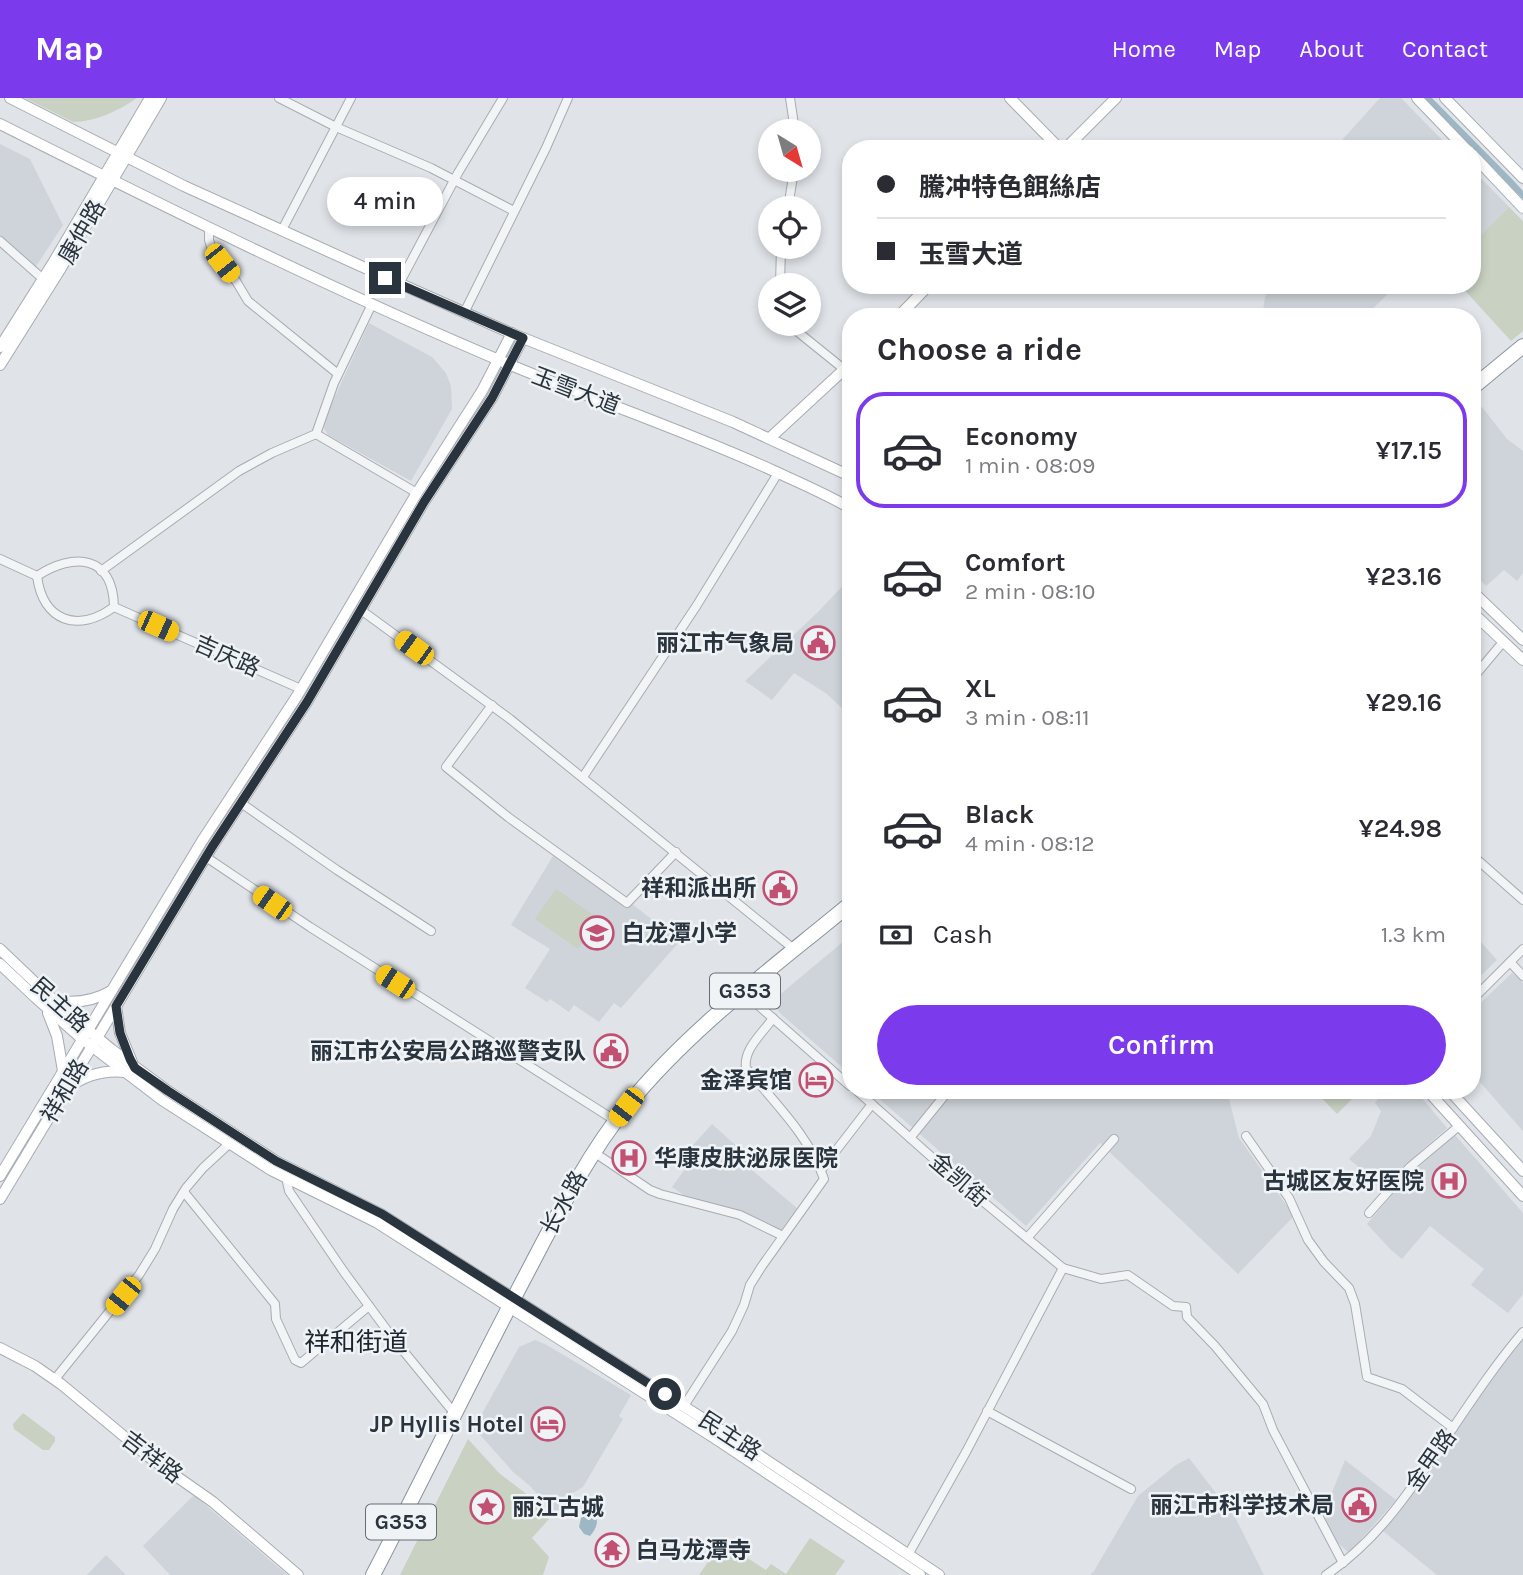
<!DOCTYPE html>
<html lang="en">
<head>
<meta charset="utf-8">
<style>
  body { margin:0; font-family:Karla,"Noto Sans SC",sans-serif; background:#f7f7f7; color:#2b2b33; height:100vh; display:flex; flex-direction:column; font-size:26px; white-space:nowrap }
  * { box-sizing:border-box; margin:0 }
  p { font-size:23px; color:#7c7c81 }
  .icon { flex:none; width:38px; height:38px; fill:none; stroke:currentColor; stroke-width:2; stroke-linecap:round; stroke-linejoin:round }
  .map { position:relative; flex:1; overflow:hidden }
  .side { position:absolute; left:842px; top:210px; width:639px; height:791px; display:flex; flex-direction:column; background:#fff; border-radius:28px; box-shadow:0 4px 10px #0003 }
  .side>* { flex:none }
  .hud { position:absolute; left:842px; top:42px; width:639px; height:154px; border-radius:28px; box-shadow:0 4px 10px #0003; display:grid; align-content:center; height:154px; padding:0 35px; background:#fff }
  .needle { width:46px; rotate:143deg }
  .controls { position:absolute; left:758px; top:21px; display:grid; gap:14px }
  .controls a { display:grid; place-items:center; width:63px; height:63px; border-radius:50%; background:#fff; box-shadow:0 4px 10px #0003; font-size:35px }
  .end { position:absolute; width:32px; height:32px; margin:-16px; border:9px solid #2a343e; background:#fff; box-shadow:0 0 0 4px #fff }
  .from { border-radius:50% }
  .bubble { position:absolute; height:49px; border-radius:24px; background:#fff; box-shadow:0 4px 10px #0003; font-size:23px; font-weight:600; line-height:49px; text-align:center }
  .car { position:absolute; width:21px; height:42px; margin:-21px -10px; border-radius:9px; box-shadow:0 0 5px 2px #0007; background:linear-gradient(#f5c518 24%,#345 0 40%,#f5c518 0 76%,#345 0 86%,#f5c518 0) }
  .hud b { display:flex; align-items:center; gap:24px; height:66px; font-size:26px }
  .hud b+b { border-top:2px solid #e1e1e2 }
  .hud i { width:18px; height:18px; background:#2b2b33 }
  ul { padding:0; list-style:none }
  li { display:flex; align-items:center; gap:21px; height:116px; margin:0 14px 10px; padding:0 21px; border:4px solid transparent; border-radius:28px }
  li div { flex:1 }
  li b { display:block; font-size:26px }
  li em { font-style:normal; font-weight:600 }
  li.on { border-color:#7c3aed }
  li>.icon { width:63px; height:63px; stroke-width:1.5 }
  h2 { padding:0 35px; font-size:32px; line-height:84px }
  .pay { display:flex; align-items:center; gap:18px; height:77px; padding:0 35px; font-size:26px }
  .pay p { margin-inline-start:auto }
  .primary-button { display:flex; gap:14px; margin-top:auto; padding:14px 35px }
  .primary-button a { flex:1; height:80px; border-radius:42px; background:#7c3aed; color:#fff; font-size:28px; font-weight:600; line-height:80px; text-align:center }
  header { display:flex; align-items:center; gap:42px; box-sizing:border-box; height:98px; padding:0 35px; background:#7c3aed; color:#fff }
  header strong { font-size:33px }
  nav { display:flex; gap:38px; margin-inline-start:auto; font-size:24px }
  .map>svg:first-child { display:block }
</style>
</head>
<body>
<header>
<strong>Map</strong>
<nav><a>Home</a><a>Map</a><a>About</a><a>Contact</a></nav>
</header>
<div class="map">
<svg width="1523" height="1477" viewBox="0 0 1523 1477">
  <rect width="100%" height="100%" fill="#e0e4e8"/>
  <!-- built -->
  <g fill="#ced4d9">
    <polygon points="1380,0 1401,0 1451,51 1334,51"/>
    <polygon points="0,46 30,61 63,127 35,170 0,140"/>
    <polygon points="1472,71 1509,109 1472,146"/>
    <polygon points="1272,187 1397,187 1364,219 1262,219 1265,199"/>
    <polygon points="369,225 432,259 446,275 451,288 452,311 411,383 328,337 324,330 325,320"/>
    <polygon points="1482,309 1507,341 1523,353 1523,475 1517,483 1504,472 1486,488 1472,473 1472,318"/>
    <polygon points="850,480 850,618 827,596 794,575 772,602 745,583 818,514"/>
    <polygon points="553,758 628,810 632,806 680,843 621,910 614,905 599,924 574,907 569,914 550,901 547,904 525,890 550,851 511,827"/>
    <polygon points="1472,834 1497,862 1472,886"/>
    <polygon points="850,838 850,976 781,916 771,904"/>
    <polygon points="1512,875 1523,884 1523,1033 1472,975 1472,913"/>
    <polygon points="869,992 1225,992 1228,997 1239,1040 1294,1118 1238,1176 1100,1045 1026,1128"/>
    <polygon points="1384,992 1415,992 1447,1030 1422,1052 1385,1091 1349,1061 1371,1038 1381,1013 1375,1005"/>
    <polygon points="712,1026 750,1060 745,1066 798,1111 781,1134 691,1102 672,1089 693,1060 686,1055"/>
    <polygon points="1455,1037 1523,1115 1523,1196 1508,1215 1471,1187 1484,1171 1430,1128 1402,1161 1391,1152 1367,1126 1408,1078"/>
    <polygon points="1523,1240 1523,1477 1437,1477 1383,1433 1420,1385 1488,1286"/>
    <polygon points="535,1242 545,1246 631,1297 619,1318 623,1321 583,1389 571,1396 575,1402 556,1417 530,1388 513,1374 474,1330 519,1249"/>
    <polygon points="1189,1360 1236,1421 1264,1477 1090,1477 1094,1473 1138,1398 1176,1367"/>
    <polygon points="1345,1362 1396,1402 1349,1455 1330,1438 1326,1425 1325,1412"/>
    <polygon points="194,1397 287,1477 170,1477 143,1448"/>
    <polygon points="106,1457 126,1477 86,1477 87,1477"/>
  </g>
  <!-- green -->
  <g fill="#c8d1c2">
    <path d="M 25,0 L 137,0 C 118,13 95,24 73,24 Z"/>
    <polygon points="1509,109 1523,123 1523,233 1511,243 1460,187 1472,187 1472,146"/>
    <polygon points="556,791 599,821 578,851 535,821"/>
    <polygon points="1314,992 1361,992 1337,1016"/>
    <polygon points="23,1315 55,1339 55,1343 49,1352 43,1352 14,1331 13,1326"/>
    <polygon points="468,1341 499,1375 533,1401 549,1421 532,1440 549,1459 543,1477 400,1477"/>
    <polygon points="810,1440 845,1463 835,1477 699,1477 715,1454 728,1462 735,1452 766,1472 771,1466 786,1476"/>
  </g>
  <!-- water -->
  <g fill="#9eb7c5">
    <polygon points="1424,0 1432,0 1512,81 1523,93 1523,101"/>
    <path d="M 588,1416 C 602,1418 597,1430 590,1438 L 584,1436 L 579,1429 L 581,1420 Z"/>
  </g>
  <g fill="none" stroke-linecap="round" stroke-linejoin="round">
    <defs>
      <g id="street">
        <polyline points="279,0 336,29 431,70 514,113"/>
        <polyline points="790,0 795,33"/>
        <polyline points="788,110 794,72"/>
        <polyline points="209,130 209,142 213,155 236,183 248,203 338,276"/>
        <polyline points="282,132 351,0"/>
        <polyline points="0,143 43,181"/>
        <polyline points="399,186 458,75 503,0"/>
        <polyline points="780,187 781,149"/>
        <polyline points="464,215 546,50 568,0"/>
        <polyline points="788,226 845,272"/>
        <polyline points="316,336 417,395"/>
        <polyline points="0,461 37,478"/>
        <polyline points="101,473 239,373 272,355 316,336 334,285 372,206"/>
        <path d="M 37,478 C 74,454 113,457 114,509"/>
        <path d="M 37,478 C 43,524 78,535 114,509"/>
        <polyline points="114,509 301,591"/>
        <polyline points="361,512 510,621 795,852"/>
        <polyline points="1472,581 1503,544"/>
        <polyline points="492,607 446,669 508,719 627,805 676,754"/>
        <polyline points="583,679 697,507 778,375"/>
        <polyline points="241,705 337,772 431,833"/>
        <polyline points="1472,757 1523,802"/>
        <polyline points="206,759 310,829 616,1023"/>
        <polyline points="1510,864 1523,878"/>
        <polyline points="751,901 850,988"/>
        <polyline points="1472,902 1523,851"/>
        <polyline points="856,992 962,1086 1063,1170 1101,1181 1128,1177 1173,1208 1186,1209 1187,1219 1215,1248 1263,1306 1273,1332 1343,1465"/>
        <polyline points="1246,1038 1289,1100 1308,1142 1324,1164 1349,1190 1355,1206 1367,1279 1402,1291 1453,1330"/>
        <polyline points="910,1040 949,992"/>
        <polyline points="601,1059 650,1092 660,1096 740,1117 783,1138"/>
        <polyline points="821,1072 872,1006"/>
        <polyline points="286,1079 289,1093 344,1174 392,1239 455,1316"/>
        <polyline points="184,1094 275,1206 276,1221 295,1262 301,1265 369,1208"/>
        <polyline points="1369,1115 1410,1069 1459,1028"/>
        <polyline points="1027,1140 1114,1041"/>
        <polyline points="55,1281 139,1177 155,1151 173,1111 186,1090 203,1070 230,1045"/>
        <path d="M 684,1308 L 732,1233 L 744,1207 L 750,1187 L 762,1168 L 824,1081 C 810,1039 774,1004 746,970 C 743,951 763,935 773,920"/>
        <polyline points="987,1313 1131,1391"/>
        <polyline points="908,1457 966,1354 1063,1170"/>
        <path d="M 1326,1477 C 1371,1447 1401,1406 1431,1362 C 1461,1319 1489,1274 1523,1234"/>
      </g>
      <g id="secondary">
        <polyline points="10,0 184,88 385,179 513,236 733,324 850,378"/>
        <polyline points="1010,0 1060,51"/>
        <polyline points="1417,0 1466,51"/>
        <polyline points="1445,0 1523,80"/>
        <path d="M 0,26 C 169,111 339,195 513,268 C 600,304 689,334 774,373 C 800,385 826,396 850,410"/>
        <polyline points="1065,51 1116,0"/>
        <polyline points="1472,56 1523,110"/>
        <polyline points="898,219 929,187"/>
        <polyline points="0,249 53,165 150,0"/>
        <polyline points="0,267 61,170 161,0"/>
        <polyline points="770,340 850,266"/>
        <polyline points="1472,493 1523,542"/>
        <polyline points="1472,514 1523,562"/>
        <polyline points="0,851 65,913 111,951 168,993 276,1063 381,1116 721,1332 939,1477"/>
        <polyline points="0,866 36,900 81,940 162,1002 271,1072 376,1124 716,1341 920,1477"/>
        <path d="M 53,902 C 74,906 92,904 111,893"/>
        <polyline points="116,908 120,935 132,964"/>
        <polyline points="48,915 57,938 63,973"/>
        <path d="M 68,990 C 85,977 103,972 125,974"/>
        <polyline points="1427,992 1523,1098"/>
        <polyline points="1449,992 1523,1073"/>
        <polyline points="0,1078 202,743 297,598 415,398 482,293 512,235"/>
        <polyline points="0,1101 212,749 307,604 424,404 492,300 523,240"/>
        <polyline points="0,1250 35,1268 61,1286 149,1359 213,1404 298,1477"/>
      </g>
      <g id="highway">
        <polyline points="1472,290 1523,248"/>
        <path d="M 373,1477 C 425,1377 474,1275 527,1175 C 557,1118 586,1059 627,1008 C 690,930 774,869 850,806"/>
      </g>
    </defs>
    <!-- street casing -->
    <use href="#street" stroke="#a6acb2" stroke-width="10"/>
    <!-- secondary casing -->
    <use href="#secondary" stroke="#a6acb2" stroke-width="12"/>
    <!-- highway casing -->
    <use href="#highway" stroke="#89949d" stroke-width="16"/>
    <!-- street -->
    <use href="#street" stroke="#f2f4f6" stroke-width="8"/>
    <!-- secondary -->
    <use href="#secondary" stroke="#fff" stroke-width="10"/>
    <!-- highway -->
    <use href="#highway" stroke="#fff" stroke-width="14"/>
  </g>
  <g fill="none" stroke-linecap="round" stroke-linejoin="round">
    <!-- route -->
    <polyline stroke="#2a343e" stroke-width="9" points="385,180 523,240 492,300 424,404 307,604 212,749 116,908 120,935 130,961 135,970 168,993 276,1063 382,1116 665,1296"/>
  </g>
  <!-- icons -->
  <defs>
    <symbol id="civic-ring" viewBox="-11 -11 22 22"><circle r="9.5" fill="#eff3f5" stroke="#c25072" stroke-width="1.5"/><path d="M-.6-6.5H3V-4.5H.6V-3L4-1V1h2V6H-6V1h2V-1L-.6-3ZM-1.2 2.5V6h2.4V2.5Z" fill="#c25072"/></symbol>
    <symbol id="school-ring" viewBox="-11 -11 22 22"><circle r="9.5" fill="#eff3f5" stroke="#c25072" stroke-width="1.5"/><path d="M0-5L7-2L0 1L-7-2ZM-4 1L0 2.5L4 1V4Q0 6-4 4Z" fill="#c25072"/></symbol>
    <symbol id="hotel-ring" viewBox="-11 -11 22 22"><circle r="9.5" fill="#eff3f5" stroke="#c25072" stroke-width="1.5"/><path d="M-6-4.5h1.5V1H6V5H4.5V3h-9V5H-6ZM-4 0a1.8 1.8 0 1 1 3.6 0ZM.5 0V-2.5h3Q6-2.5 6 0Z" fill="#c25072"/></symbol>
    <symbol id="hospital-ring" viewBox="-11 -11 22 22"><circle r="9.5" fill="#eff3f5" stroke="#c25072" stroke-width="1.5"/><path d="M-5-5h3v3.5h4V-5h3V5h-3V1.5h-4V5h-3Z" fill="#c25072"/></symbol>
    <symbol id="sight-ring" viewBox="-11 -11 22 22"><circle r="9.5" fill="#eff3f5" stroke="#c25072" stroke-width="1.5"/><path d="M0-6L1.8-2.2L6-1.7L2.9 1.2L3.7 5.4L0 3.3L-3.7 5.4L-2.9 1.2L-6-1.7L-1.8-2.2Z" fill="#c25072"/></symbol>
    <symbol id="temple-ring" viewBox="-11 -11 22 22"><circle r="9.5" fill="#eff3f5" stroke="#c25072" stroke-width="1.5"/><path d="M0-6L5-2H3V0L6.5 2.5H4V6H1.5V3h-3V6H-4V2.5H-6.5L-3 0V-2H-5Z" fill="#c25072"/></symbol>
  </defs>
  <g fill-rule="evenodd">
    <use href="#civic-ring" x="799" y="526" width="38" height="38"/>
    <use href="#civic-ring" x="761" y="771" width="38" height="38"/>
    <use href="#school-ring" x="578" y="816" width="38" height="38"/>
    <use href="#civic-ring" x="592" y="934" width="38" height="38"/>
    <use href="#hotel-ring" x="797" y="963" width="38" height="38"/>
    <use href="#hospital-ring" x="610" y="1041" width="38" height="38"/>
    <use href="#hospital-ring" x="1430" y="1064" width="38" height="38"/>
    <use href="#hotel-ring" x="529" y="1307" width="38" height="38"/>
    <use href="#civic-ring" x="1340" y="1388" width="38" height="38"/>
    <use href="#sight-ring" x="468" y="1390" width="38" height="38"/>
    <use href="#temple-ring" x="593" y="1433" width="38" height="38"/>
  </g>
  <g text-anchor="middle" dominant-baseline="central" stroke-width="5" stroke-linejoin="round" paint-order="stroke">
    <!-- shield labels -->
    <g fill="#eff3f5" stroke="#656d75" stroke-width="2">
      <rect x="710" y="875.5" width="70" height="35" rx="5"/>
      <rect x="366" y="1406.5" width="70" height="35" rx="5"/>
    </g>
    <g font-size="21" font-weight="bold" fill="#2a343e">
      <text x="745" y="893">G353</text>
      <text x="401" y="1424">G353</text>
    </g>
    <!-- street labels -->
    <g font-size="23" fill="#2a343e" stroke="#eff3f5">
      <text transform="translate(82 134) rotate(-60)">康仲路</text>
      <text transform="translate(576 293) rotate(21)">玉雪大道</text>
      <text transform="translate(227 558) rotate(24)">吉庆路</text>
      <text transform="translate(60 907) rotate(42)">民主路</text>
      <text transform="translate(65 993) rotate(-59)">祥和路</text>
      <text transform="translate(959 1082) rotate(41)">金凯街</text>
      <text transform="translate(564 1105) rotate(-61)">长水路</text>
      <text transform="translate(730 1338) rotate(33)">民主路</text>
      <text transform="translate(152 1359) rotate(37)">吉祥路</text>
      <text transform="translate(1431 1362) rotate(-55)">金甲路</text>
    </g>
    <!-- poi labels -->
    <g font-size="23" font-weight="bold" fill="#2a343e" stroke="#eff3f5" text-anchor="end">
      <text x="794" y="545">丽江市气象局</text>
      <text x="756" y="790">祥和派出所</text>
      <text x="622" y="835" text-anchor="start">白龙潭小学</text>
      <text x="586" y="953">丽江市公安局公路巡警支队</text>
      <text x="792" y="982">金泽宾馆</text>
      <text x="654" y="1060" text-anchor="start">华康皮肤泌尿医院</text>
      <text x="1424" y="1083">古城区友好医院</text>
      <text x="524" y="1326">JP Hyllis Hotel</text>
      <text x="1334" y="1407">丽江市科学技术局</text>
      <text x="512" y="1409" text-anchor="start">丽江古城</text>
      <text x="636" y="1452" text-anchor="start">白马龙潭寺</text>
    </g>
    <!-- quarter labels -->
    <g font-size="26" fill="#1c252f" stroke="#eff3f5">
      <text x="356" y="1244">祥和街道</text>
    </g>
  </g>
</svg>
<div class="controls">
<a><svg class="needle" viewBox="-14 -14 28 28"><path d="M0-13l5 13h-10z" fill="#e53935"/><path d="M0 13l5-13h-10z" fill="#7c7c81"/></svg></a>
<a><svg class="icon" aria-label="locate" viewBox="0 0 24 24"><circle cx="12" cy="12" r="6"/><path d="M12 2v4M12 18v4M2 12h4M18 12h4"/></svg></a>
<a><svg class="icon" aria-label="layers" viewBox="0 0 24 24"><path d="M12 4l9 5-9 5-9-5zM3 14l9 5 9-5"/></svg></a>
</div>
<i class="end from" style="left:665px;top:1296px"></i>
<i class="end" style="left:385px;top:180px"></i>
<div class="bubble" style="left:327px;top:79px;width:116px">4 min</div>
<i class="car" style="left:222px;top:165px;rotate:142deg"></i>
<i class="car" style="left:158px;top:528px;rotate:114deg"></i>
<i class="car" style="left:414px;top:550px;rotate:306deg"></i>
<i class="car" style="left:272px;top:805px;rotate:305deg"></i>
<i class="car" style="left:395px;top:884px;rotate:303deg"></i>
<i class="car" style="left:626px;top:1009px;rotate:217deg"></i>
<i class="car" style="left:123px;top:1198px;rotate:219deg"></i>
<div class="hud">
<b><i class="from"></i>騰冲特色餌絲店</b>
<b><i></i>玉雪大道</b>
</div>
<section class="side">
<h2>Choose a ride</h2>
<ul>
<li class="on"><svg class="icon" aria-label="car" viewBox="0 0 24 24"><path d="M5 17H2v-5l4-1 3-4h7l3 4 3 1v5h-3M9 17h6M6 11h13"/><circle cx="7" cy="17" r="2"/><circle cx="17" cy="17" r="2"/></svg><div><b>Economy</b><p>1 min · 08:09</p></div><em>¥17.15</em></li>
<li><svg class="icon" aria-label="car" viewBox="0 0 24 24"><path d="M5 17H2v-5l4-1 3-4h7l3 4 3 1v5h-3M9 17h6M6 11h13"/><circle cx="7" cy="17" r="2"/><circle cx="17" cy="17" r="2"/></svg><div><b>Comfort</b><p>2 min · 08:10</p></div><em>¥23.16</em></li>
<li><svg class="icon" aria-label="car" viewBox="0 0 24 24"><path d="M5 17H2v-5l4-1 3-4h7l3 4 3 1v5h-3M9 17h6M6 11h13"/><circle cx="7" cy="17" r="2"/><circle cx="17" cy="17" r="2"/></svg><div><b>XL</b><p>3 min · 08:11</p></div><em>¥29.16</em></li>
<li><svg class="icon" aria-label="car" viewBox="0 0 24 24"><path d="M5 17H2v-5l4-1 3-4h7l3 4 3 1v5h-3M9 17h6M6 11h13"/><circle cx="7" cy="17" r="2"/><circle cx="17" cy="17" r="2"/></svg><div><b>Black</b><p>4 min · 08:12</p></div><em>¥24.98</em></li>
</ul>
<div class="pay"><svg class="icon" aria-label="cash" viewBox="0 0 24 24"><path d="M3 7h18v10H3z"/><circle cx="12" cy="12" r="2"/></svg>Cash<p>1.3 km</p></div>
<div class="primary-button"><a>Confirm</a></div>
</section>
</div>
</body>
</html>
